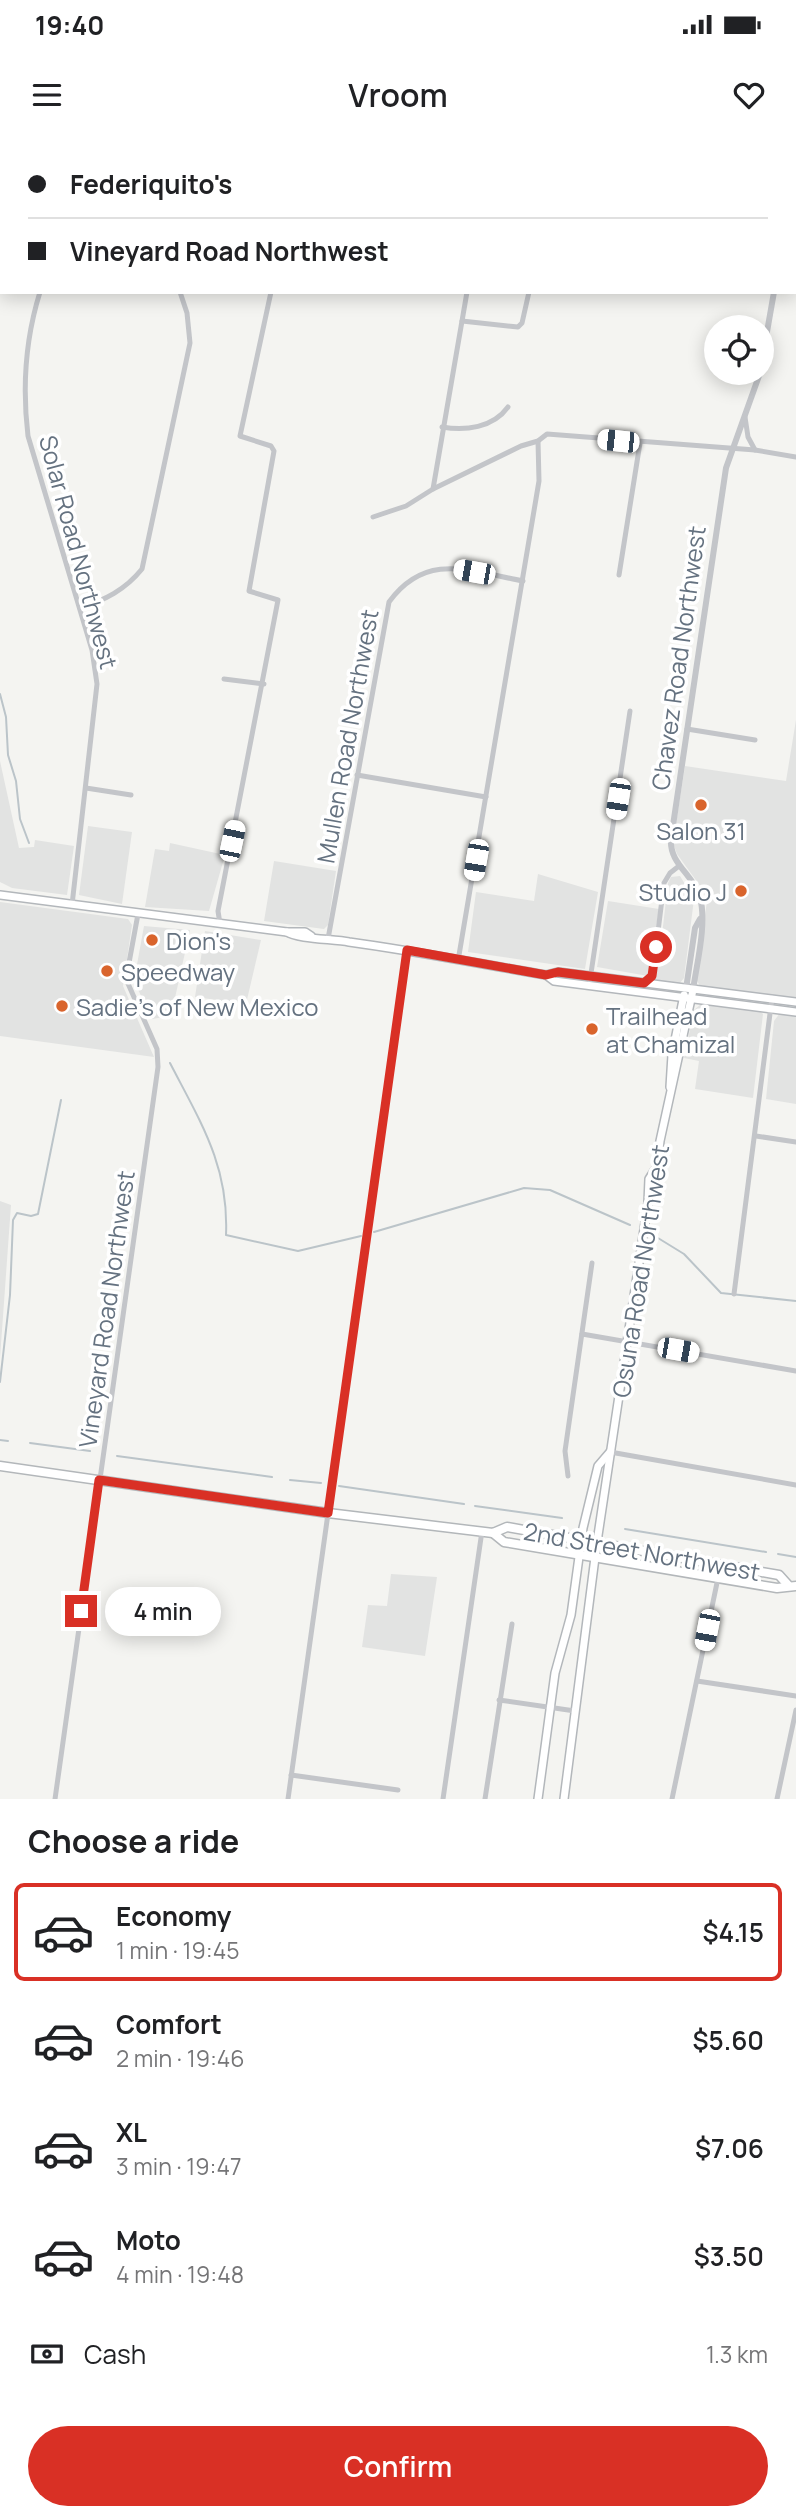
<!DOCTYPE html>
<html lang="en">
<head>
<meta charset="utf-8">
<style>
  body { margin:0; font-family:Manrope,sans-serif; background:#f6f6f6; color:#202124; height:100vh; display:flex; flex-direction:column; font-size:26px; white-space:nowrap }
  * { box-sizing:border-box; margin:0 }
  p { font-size:23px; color:#757577 }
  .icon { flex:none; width:38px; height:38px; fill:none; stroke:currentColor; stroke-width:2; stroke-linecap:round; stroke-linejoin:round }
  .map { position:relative; height:1659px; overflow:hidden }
  .side { display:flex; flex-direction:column; background:#fff; flex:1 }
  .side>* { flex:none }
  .banner { position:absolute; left:0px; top:0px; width:796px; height:154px; box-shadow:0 4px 18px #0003; display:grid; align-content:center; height:154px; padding:0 28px; background:#fff }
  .tools { position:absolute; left:704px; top:175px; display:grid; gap:14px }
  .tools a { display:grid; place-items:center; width:70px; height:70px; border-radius:50%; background:#fff; box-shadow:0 4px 18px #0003; font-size:35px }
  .end { position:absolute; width:32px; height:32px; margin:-16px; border:9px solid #d93025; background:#fff; box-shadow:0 0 0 4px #fff }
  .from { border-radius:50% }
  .bubble { position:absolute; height:49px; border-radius:24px; background:#fff; box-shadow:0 4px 18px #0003; font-size:23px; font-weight:600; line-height:49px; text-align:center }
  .car { position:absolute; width:21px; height:42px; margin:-21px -10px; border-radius:9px; box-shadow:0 0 5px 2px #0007; background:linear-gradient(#fff 24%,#345 0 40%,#fff 0 76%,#345 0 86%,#fff 0) }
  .banner b { display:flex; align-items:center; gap:24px; height:66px; font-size:26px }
  .banner b+b { border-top:2px solid #e0e0e0 }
  .banner i { width:18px; height:18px; background:#202124 }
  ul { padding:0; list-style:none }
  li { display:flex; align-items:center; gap:21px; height:98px; margin:0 14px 10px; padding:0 14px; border:4px solid transparent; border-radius:10px }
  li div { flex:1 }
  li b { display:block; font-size:26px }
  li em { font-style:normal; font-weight:600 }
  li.current { border-color:#d93025 }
  li>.icon { width:63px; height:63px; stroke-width:1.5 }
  h2 { padding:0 28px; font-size:32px; line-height:84px }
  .pay { display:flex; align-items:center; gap:18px; height:77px; padding:0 28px; font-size:26px }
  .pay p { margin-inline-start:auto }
  .cta { display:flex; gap:14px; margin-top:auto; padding:14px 28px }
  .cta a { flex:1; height:80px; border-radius:42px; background:#d93025; color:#fff; font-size:28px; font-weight:600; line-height:80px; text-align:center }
  .status { display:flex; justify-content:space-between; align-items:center; height:49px; padding:0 35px; background:#fff; direction:ltr }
  .status svg { height:19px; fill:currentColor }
  header { display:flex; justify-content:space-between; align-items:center; height:91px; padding:0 28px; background:#fff; font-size:32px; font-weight:600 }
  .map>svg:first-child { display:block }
</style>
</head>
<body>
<div class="status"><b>19:40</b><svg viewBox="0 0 49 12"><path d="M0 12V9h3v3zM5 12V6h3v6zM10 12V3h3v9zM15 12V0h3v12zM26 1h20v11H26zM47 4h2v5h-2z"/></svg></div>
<header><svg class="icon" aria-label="menu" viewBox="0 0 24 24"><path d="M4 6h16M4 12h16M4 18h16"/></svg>Vroom<svg class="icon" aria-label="heart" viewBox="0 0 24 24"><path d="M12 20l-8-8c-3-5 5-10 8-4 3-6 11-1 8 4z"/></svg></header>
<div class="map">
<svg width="796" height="1659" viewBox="0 0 796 1659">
  <rect width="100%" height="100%" fill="#f4f4f1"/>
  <!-- built -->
  <g fill="#e2e3e2">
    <polygon points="796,580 796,858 700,846 696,839 707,761 703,750 677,714 673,703 685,626 786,641"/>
    <polygon points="0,621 19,708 34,707 35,700 74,706 67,755 12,748 0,742"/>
    <polygon points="88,686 132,692 122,764 79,755"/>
    <polygon points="170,703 225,715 209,771 145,767 155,709 169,711"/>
    <polygon points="274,721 336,731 328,785 324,789 264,781"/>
    <polygon points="538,734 598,752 585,829 468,812 476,752 534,761"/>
    <polygon points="680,736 694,759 684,838 679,844 653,841 659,821 668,743 671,737"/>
    <polygon points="608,761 659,769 648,836 597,827"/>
    <polygon points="0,762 128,779 132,785 123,846 154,917 0,896"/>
    <polygon points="144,786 190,790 171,876 152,879 134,841"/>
    <polygon points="205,791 261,800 246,864 195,857"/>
    <polygon points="701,864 760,871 763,874 753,958 695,949 699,921 684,918 694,870"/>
    <polygon points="780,873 796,876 796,964 766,959 774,881"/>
    <polygon points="0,1061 11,1065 0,1218"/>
    <polygon points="391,1434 437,1437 425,1516 362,1507 368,1465 387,1466"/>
  </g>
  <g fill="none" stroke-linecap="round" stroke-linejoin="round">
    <!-- stream -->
    <g stroke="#bbc4c9" stroke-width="2">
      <polyline points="14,2 14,0"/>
      <polyline points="305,2 306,0"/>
      <polyline points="1,40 2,38"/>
      <polyline points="794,116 796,116"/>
      <polyline points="0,554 6,577 8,615 16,641 20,679 29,703"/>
      <path d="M 170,923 C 201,983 229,1026 226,1095 L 298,1111 L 361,1096"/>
      <polyline points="374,1092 524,1048 550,1050 630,1085"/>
      <polyline points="658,1098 684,1114 721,1153 796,1161"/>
      <polyline points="0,1242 10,1155 13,1080 17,1073 31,1076 38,1074 61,960"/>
      <polyline points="0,1300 8,1301"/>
      <polyline points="30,1303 90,1311"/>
      <polyline points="117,1316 272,1337"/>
      <polyline points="290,1340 321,1343"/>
      <polyline points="339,1346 464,1364"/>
      <polyline points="475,1366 562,1378"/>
      <polyline points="625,1389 766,1412"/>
      <polyline points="778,1414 796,1417"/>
    </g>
    <defs>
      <g id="secondary">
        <path d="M 0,755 L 287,792 C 297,799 334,799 349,802 C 415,811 481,824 546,835 L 558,832 L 590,836 L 796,862"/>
        <polyline points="287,792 305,792 311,796"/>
        <polyline points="546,835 554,841 796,872"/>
        <polyline points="670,947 672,915 684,855"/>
        <polyline points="648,1062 649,1039 654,1031"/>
        <polyline points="538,1659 555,1533 571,1475 583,1388 598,1326 610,1312"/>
        <polyline points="564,1659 597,1402 648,1063 653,1055 660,1001 693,850"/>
      </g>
      <g id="primary">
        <polyline points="0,1326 328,1373 493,1393 507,1387 779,1435 788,1445"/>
        <polyline points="493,1393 504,1402 777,1448 796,1446"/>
      </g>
    </defs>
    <!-- secondary casing -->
    <use href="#secondary" stroke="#b3b7bb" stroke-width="10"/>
    <!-- primary casing -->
    <use href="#primary" stroke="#b3b7ba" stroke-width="11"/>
    <!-- minor -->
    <g stroke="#c3c5c9" stroke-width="5">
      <polyline points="648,0 651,2"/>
      <polyline points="90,2 90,0"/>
      <polyline points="230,2 230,0"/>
      <polyline points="0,50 2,50"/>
      <path d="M 40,152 C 25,200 22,246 28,296 L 92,510 L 97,544 L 72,765"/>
      <polyline points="462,181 518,187 522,183 529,152"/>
      <polyline points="745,277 748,297 755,310"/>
      <path d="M 442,287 C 465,291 493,288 508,267"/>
      <polyline points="433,349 467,152"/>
      <polyline points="373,377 406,366 433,349 521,306 538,301 547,294 755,310 796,317"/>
      <polyline points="619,435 640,303"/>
      <path d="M 80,468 C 105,460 125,450 142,429 L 190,203 L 187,173 L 180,152"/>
      <polyline points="224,539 264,544"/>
      <polyline points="687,589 755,600"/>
      <polyline points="357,635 486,657"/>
      <polyline points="86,648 131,655"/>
      <polyline points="220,784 218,771 278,460 249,451 274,311 271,306 240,296 271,152"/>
      <path d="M 328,799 L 389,462 C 426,411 470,431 523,441"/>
      <polyline points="458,821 539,341 538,301"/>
      <polyline points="590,840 630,571"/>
      <polyline points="644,843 653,832 664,743 670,733 679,726"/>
      <polyline points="756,996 796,1002"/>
      <polyline points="734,1154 772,858"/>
      <polyline points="582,1194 796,1231"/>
      <polyline points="610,1312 796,1345"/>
      <polyline points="568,1336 565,1311 592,1123"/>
      <polyline points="697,1541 796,1556"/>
      <polyline points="499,1560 575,1571"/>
      <polyline points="291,1635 398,1650"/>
      <polyline points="55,1659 158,927 157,909 126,839 138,774"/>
      <polyline points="288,1659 407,810"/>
      <polyline points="443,1659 482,1391"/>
      <polyline points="485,1659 512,1484"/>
      <polyline points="672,1659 718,1438"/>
      <polyline points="777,1659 796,1570"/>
    </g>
    <!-- tertiary -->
    <g stroke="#c3c5c9" stroke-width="6">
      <polyline points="794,40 796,32"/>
      <polyline points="761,226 774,152"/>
      <polyline points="686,849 695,788 700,779"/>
      <path d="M 693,850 C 697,822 707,784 700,757 C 694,735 669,724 671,699 L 726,328 L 760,233"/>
    </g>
    <!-- secondary -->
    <use href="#secondary" stroke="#fff" stroke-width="7"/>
    <!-- primary -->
    <use href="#primary" stroke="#fff" stroke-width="8"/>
  </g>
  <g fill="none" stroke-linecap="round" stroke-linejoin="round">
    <!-- route -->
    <polyline stroke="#d93025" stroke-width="9" points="81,1471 99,1340 328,1373 407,810 546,835 558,832 644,843 652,836 656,807"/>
  </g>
  <!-- markers -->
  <g fill="#d9642c" stroke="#fff" stroke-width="2.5">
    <circle cx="701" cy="665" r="7"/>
    <circle cx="741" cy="751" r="7"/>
    <circle cx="152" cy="800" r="7"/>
    <circle cx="107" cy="831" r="7"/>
    <circle cx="62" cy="866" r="7"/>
    <circle cx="592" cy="889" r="7"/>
  </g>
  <g text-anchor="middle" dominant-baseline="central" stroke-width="7" stroke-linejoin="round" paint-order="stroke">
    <!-- street labels -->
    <g font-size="24" fill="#657280" stroke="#fff">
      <text transform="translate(79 412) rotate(75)">Solar Road Northwest</text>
      <text transform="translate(678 518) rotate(-82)">Chavez Road Northwest</text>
      <text transform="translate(347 596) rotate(-80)">Mullen Road Northwest</text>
      <text transform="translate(640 1131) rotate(-81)">Osuna Road Northwest</text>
      <text transform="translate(106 1169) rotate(-82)">Vineyard Road Northwest</text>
      <text transform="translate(642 1411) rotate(10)">2nd Street Northwest</text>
    </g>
    <!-- poi labels -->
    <g font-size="24" fill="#657280" stroke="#fff" text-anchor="start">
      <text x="701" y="690" text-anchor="middle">Salon 31</text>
      <text x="727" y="751" text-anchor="end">Studio J</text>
      <text x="166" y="800">Dion's</text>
      <text x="121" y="831">Speedway</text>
      <text x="76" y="866">Sadie's of New Mexico</text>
      <text x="606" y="875">Trailhead<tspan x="606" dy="28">at Chamizal</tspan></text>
    </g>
  </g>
</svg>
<div class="tools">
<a><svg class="icon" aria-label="locate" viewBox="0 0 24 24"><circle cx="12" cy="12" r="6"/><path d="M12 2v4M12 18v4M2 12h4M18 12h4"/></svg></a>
</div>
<i class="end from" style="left:656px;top:807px"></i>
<i class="end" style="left:81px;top:1471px"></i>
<div class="bubble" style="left:105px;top:1447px;width:116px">4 min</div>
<i class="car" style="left:618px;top:301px;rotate:276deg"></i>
<i class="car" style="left:474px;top:432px;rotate:280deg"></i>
<i class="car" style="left:618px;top:659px;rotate:189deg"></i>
<i class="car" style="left:232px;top:701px;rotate:12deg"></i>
<i class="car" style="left:476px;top:720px;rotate:190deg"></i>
<i class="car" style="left:678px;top:1210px;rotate:100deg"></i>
<i class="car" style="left:707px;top:1490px;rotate:191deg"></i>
<div class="banner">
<b><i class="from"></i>Federiquito's</b>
<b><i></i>Vineyard Road Northwest</b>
</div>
</div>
<section class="side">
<h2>Choose a ride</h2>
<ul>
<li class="current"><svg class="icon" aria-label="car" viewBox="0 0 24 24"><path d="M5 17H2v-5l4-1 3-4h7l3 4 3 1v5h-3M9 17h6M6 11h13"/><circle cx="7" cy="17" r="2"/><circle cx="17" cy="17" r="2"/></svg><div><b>Economy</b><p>1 min · 19:45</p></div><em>$4.15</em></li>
<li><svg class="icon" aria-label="car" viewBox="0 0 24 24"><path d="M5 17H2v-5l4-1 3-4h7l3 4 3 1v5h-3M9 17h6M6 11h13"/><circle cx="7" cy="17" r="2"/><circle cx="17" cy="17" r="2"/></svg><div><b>Comfort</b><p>2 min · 19:46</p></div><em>$5.60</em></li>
<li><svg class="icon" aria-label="car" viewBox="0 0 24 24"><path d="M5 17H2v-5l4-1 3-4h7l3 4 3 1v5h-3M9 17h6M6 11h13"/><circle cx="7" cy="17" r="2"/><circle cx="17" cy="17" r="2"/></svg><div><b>XL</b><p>3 min · 19:47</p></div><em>$7.06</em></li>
<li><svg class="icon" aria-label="car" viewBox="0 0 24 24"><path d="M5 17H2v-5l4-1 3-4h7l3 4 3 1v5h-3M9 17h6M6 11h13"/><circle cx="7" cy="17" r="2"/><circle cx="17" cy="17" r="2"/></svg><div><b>Moto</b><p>4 min · 19:48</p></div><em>$3.50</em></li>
</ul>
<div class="pay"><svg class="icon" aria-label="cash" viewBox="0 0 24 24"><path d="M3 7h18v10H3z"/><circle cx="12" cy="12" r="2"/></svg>Cash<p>1.3 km</p></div>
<div class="cta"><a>Confirm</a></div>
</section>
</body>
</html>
